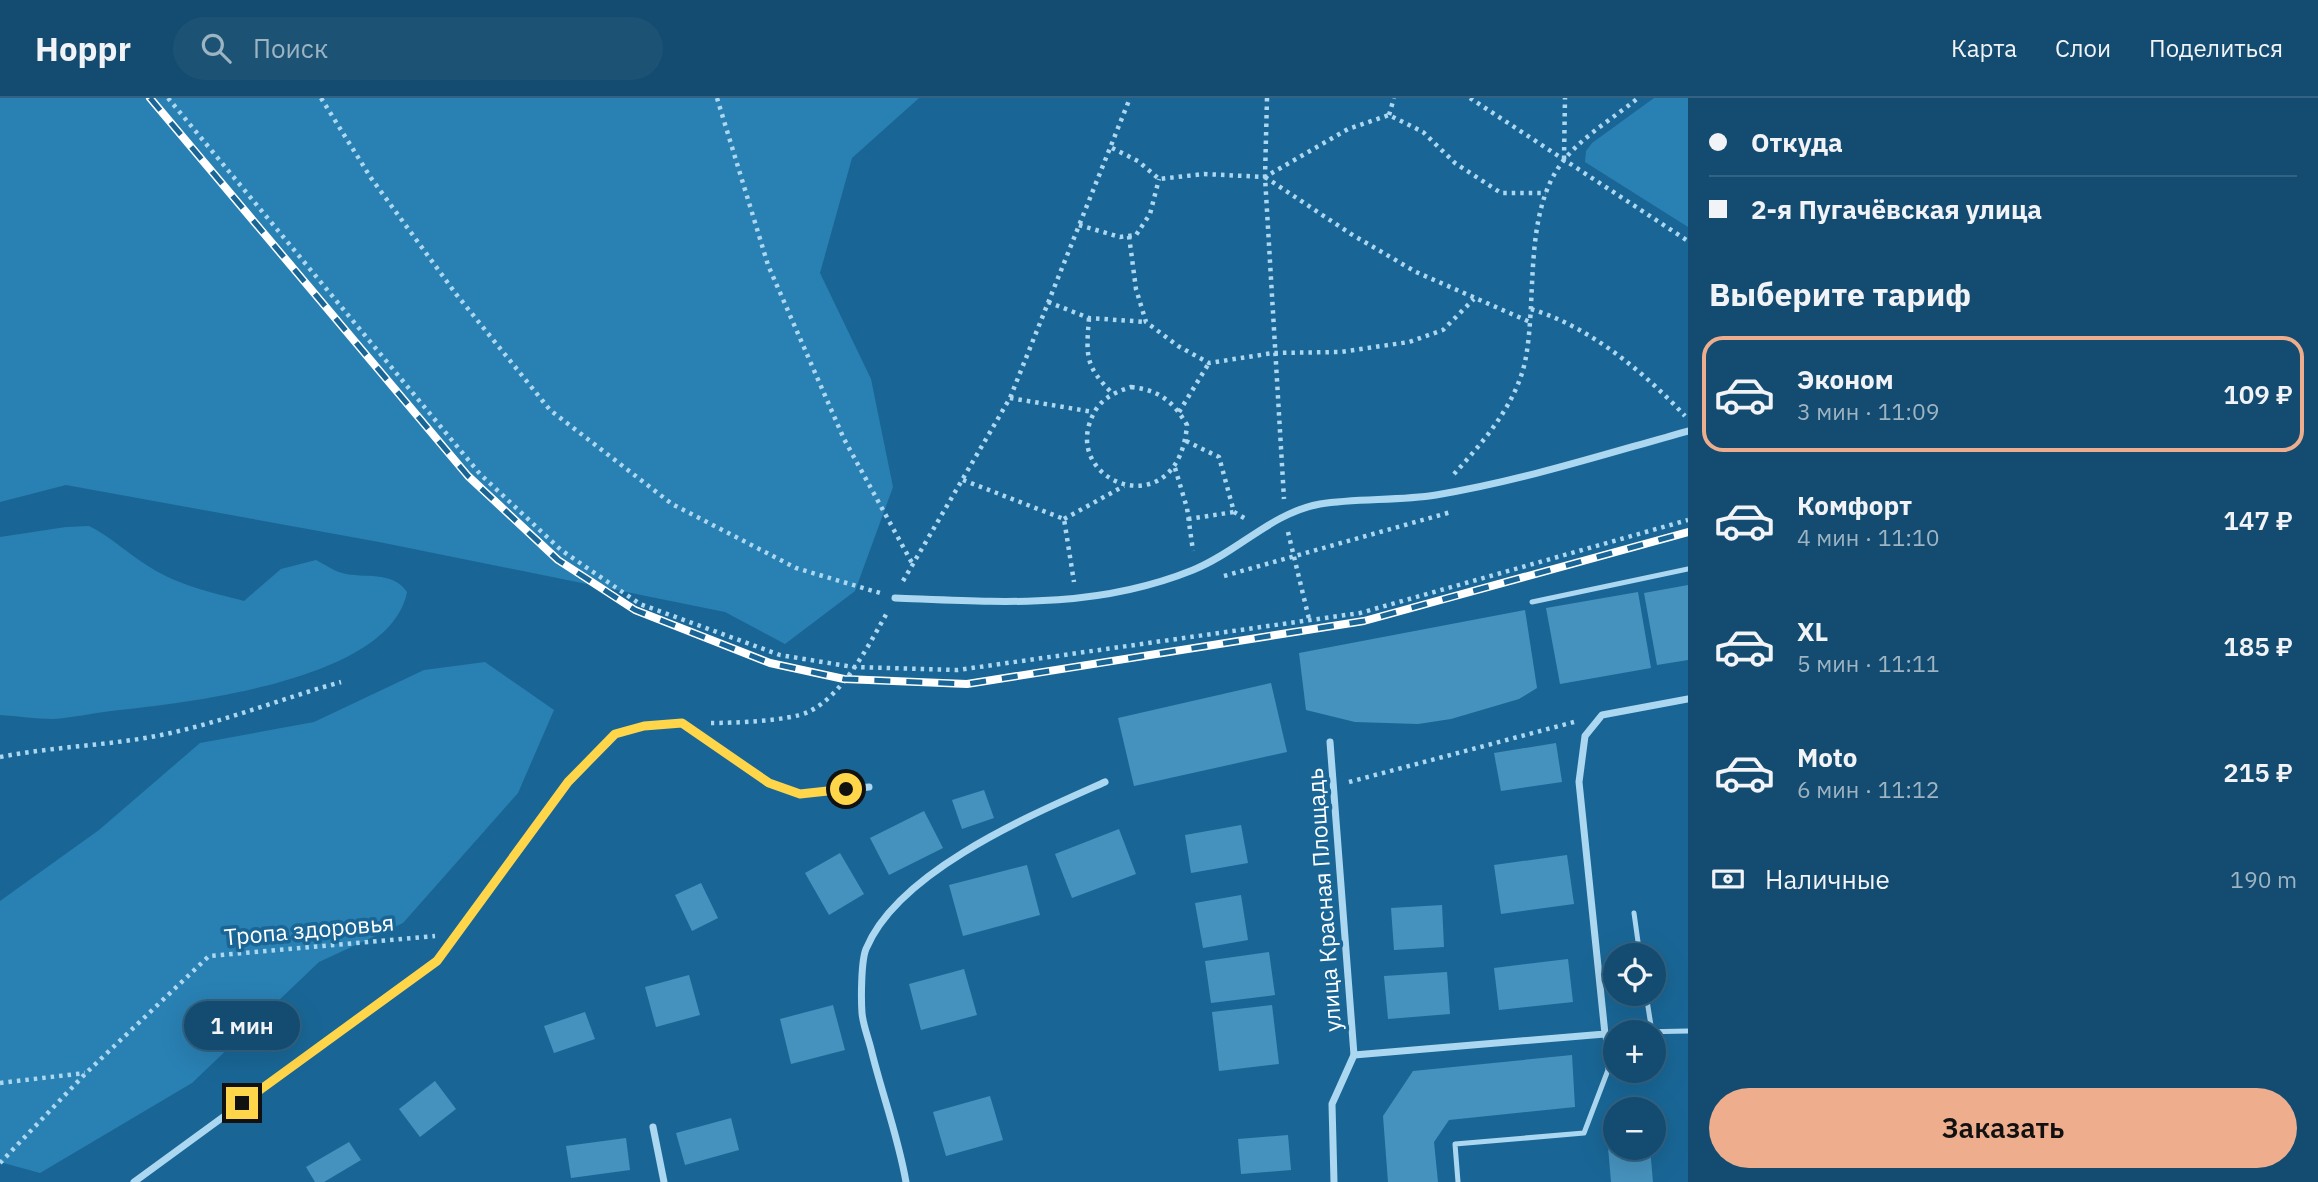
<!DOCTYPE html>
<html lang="ru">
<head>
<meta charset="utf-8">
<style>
  body { margin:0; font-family:"IBM Plex Sans",sans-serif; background:#1c5375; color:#f1f3f6; height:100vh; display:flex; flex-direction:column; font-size:26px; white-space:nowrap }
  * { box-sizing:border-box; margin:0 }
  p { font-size:23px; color:#9db4c3 }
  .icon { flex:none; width:38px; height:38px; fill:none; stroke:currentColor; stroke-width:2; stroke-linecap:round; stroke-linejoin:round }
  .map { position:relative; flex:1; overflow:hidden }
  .drawer { display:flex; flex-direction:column; background:#134c70; width:630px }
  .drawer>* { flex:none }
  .top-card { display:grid; align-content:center; height:154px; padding:0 21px; background:#134c70 }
  .fabs { position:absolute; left:1603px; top:845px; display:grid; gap:14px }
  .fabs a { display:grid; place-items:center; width:63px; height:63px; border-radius:50%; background:#134c70; box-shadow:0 7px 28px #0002,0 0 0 2px #326383; font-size:35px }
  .end { position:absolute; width:32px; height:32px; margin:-16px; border:9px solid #ffd54a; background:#111; box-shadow:0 0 0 4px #111 }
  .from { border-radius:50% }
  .bubble { position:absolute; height:49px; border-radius:24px; background:#134c70; box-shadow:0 7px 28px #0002,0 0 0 2px #326383; font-size:23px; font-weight:600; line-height:49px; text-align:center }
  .top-card b { display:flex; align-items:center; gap:24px; height:66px; font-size:26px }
  .top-card b+b { border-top:2px solid #326383 }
  .top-card i { width:18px; height:18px; background:#f1f3f6 }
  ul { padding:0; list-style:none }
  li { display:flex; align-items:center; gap:21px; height:116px; margin:0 14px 10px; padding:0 7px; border:4px solid transparent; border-radius:21px }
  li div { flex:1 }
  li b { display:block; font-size:26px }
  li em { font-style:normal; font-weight:600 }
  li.current { border-color:#eead8d }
  li>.icon { width:63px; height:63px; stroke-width:1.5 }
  h2 { padding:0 21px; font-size:32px; line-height:84px }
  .pay { display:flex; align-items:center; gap:18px; height:77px; padding:0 21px; font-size:26px }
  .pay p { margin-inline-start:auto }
  .primary-button { display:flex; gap:14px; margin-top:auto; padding:14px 21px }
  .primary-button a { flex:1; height:80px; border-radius:42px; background:#eead8d; color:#111; font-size:28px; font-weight:600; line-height:80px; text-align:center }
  header { display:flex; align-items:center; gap:42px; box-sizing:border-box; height:98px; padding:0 35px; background:#134c70; border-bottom:2px solid #326383 }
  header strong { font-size:33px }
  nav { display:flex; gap:38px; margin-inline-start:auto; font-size:24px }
  .search { width:490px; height:63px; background:#1c5375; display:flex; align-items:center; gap:18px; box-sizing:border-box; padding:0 24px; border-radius:38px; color:#9db4c3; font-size:26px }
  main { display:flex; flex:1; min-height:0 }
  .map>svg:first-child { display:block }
</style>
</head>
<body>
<header>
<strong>Hoppr</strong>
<div class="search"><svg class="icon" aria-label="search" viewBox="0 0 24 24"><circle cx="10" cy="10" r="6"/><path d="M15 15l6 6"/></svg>Поиск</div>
<nav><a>Карта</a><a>Слои</a><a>Поделиться</a></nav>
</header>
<main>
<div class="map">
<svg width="1688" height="1084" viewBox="0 0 1688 1084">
  <rect width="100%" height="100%" fill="#196696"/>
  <!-- green -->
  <g fill="#2980b3">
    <polygon points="0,0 919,0 852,60 820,175 871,281 893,389 855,493 785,546 725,514 379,444 66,387 0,404"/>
    <polygon points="1654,0 1688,0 1688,129 1585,64 1586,53 1592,45"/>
    <path d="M 89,428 C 111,439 127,455 148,468 C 177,487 210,494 244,503 L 281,471 L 316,462 C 324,466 334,473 342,475 C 364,481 392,472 407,494 C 390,583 186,605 111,613 C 92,615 72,620 53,621 C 36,621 18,618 0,617 L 0,439 L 66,429 Z"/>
    <polygon points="485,564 554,612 518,695 403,825 319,864 192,985 40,1075 0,1064 0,803 99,732 200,645 314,624 424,572"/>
  </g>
  <!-- building -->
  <g fill="#4692be">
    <polygon points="1688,487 1688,562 1657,567 1644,495"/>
    <polygon points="1638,494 1651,570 1560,586 1546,510"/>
    <polygon points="1525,512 1537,590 1519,601 1451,621 1418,626 1355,624 1306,612 1299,555"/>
    <polygon points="1271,585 1287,654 1134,688 1118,620"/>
    <polygon points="1556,645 1562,684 1501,693 1494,655"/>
    <polygon points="984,692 994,720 962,731 952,702"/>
    <polygon points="924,713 943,750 889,777 870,740"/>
    <polygon points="1241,727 1248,765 1191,775 1185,737"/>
    <polygon points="1119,731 1136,776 1072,800 1055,756"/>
    <polygon points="840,755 864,796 829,817 805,775"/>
    <polygon points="1567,757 1574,806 1501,816 1494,767"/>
    <polygon points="1027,767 1040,817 963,838 949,787"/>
    <polygon points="701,785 718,820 692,833 675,797"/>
    <polygon points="1241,797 1248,842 1203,850 1195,805"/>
    <polygon points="1442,807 1444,849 1394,852 1391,810"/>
    <polygon points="1269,854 1275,897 1211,905 1205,863"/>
    <polygon points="1568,861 1573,904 1499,912 1494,870"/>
    <polygon points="964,871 977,917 921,932 909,886"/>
    <polygon points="1447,874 1450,916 1388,921 1384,878"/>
    <polygon points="689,877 700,917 656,929 645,889"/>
    <polygon points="833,907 845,952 791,966 780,921"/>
    <polygon points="1272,907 1279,966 1219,973 1212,914"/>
    <polygon points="585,914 595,941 554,955 544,928"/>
    <polygon points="1572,957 1575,1009 1449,1022 1434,1044 1438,1084 1388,1084 1383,1018 1413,973"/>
    <polygon points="435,983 456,1011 420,1039 399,1011"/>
    <polygon points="990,998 1003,1042 946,1058 933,1014"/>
    <polygon points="731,1020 739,1052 685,1067 676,1035"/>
    <polygon points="1288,1037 1291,1072 1241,1076 1238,1041"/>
    <polygon points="626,1040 630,1072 571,1080 566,1048"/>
    <polygon points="349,1044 361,1062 324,1084 315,1084 306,1069"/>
    <polygon points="1615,1048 1650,1050 1653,1084 1611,1084 1608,1049"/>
  </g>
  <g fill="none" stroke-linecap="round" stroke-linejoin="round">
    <!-- path -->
    <g stroke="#acd7f0" stroke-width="4.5" stroke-dasharray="3.5 5" stroke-linecap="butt">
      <polyline points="168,0 480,376 561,452 640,506 780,557 853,569 958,572 1360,515 1688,422"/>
      <polyline points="321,0 371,80 456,196 550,312 672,406 796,470 880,495"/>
      <polyline points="717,0 768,167 844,341 912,465"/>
      <polyline points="1267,0 1265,79 1284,401"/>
      <polyline points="1470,0 1688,143"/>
      <polyline points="1389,17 1394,0"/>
      <polyline points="1112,50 1138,63 1159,81 1204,76 1265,79 1348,31 1389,17 1423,34 1455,65 1501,95 1546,95"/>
      <polyline points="1564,61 1565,0"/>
      <polyline points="1265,79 1351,136 1416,174 1530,224"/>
      <polyline points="1079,127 1120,139 1136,137 1150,116 1159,81"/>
      <polyline points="1129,138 1136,191 1146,224 1178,248 1209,265 1273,255 1341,254 1409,244 1443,232 1474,201"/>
      <polyline points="1048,204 1089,220 1146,224"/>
      <path d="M 1531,211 C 1590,229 1644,274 1685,318"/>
      <path d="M 1089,220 C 1086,258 1085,268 1112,295"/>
      <path d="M 1131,289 C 1159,292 1173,303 1187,327 C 1179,425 1071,389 1089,327 C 1096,304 1109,296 1131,289 Z"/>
      <polyline points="1010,300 1093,314"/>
      <polyline points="1179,314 1209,265"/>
      <polyline points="1186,343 1219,359 1234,414 1246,421"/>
      <polyline points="1175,370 1187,410 1193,453"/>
      <path d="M 1454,376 C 1483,344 1515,308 1525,264 C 1538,201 1522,114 1564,62 C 1583,38 1615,19 1638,0"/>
      <polyline points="963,382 1064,421 1074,484"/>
      <polyline points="1064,421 1124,388"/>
      <polyline points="1188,421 1234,414"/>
      <polyline points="1288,434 1309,521"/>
      <polyline points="1224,478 1451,414"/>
      <polyline points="903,483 1010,300 1130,0"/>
      <path d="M 711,625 C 734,625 788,623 808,614 C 843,598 870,545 888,513"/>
      <path d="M 0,659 C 46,650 93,648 139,641 C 209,630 273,603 341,584"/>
      <polyline points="1349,684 1574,624"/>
      <polyline points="0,985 85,975"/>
      <polyline points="0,1065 86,975 209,858 435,838"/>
    </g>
    <!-- lane -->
    <g stroke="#acd7f0" stroke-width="5">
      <polyline points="1532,504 1688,471"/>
      <polyline points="1634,815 1640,858"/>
      <polyline points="1646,896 1652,934"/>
      <polyline points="1639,934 1688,933"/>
      <polyline points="1458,1084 1455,1046 1584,1035 1608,972 1605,936 1615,936"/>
    </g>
    <!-- street -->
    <g stroke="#acd7f0" stroke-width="7">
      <path d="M 895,500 C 999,504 1094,512 1193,472 C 1238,454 1271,415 1320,406 C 1358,400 1398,403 1436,397 C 1521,383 1605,356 1688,333"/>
      <polyline points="1330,644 1354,957 1332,1006 1334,1084"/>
      <polyline points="1354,957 1605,936 1579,684 1585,638 1602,617 1688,601"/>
      <polyline points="653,1029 664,1084"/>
      <polyline points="134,1084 437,863 568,684 615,636 644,628 682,625 769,685 801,696 869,689"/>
      <path d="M 906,1084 C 898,1038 882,996 871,951 C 868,939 863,927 862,915 C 861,901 861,863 866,851 C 898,773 1031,717 1105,684"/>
    </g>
    <defs>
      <polyline id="rail" points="150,0 468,378 558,462 635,512 770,565 844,581 967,586 1364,523 1688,434"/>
    </defs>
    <!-- rail casing -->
    <use href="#rail" stroke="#fff" stroke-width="8"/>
    <!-- rail -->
    <use href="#rail" stroke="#196696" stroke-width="5" stroke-dasharray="16" stroke-linecap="butt"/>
  </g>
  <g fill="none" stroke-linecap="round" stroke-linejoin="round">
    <!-- route -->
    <polyline stroke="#ffd54a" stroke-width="9" points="242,1005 437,863 568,684 615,636 644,628 682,625 769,685 800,696 846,691"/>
  </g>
  <g text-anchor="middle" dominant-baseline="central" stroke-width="7" stroke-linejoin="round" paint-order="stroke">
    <!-- street labels -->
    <g font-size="23" fill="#fff" stroke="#196696">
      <text transform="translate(1323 802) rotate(-94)">улица Красная Площадь</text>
      <text transform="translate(309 831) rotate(-5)">Тропа здоровья</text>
    </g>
  </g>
</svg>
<div class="fabs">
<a><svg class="icon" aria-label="locate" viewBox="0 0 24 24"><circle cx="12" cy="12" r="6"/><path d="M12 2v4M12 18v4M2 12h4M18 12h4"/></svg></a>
<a>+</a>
<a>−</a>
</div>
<i class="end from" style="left:846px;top:691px"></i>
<i class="end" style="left:242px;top:1005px"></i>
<div class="bubble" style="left:184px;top:903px;width:116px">1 мин</div>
</div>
<section class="drawer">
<div class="top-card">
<b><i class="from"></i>Откуда</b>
<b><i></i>2-я Пугачёвская улица</b>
</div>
<h2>Выберите тариф</h2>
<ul>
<li class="current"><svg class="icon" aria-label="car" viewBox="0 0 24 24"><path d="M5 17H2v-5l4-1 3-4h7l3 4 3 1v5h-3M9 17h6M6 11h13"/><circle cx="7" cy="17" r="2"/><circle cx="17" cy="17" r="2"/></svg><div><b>Эконом</b><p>3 мин · 11:09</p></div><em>109 ₽</em></li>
<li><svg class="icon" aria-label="car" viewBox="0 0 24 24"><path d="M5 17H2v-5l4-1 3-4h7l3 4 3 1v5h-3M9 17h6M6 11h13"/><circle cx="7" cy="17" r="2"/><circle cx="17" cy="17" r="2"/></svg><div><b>Комфорт</b><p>4 мин · 11:10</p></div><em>147 ₽</em></li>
<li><svg class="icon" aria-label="car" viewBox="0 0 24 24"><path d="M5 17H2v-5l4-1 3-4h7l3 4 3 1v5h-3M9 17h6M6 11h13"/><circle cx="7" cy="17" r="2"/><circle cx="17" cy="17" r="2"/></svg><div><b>XL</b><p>5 мин · 11:11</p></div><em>185 ₽</em></li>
<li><svg class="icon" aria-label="car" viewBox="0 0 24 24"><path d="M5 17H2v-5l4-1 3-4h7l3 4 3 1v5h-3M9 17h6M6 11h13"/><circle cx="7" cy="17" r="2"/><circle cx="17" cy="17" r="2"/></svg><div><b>Moto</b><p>6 мин · 11:12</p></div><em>215 ₽</em></li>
</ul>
<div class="pay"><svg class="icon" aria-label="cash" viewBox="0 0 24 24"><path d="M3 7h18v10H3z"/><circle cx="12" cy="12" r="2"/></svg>Наличные<p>190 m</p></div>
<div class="primary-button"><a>Заказать</a></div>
</section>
</main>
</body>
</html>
